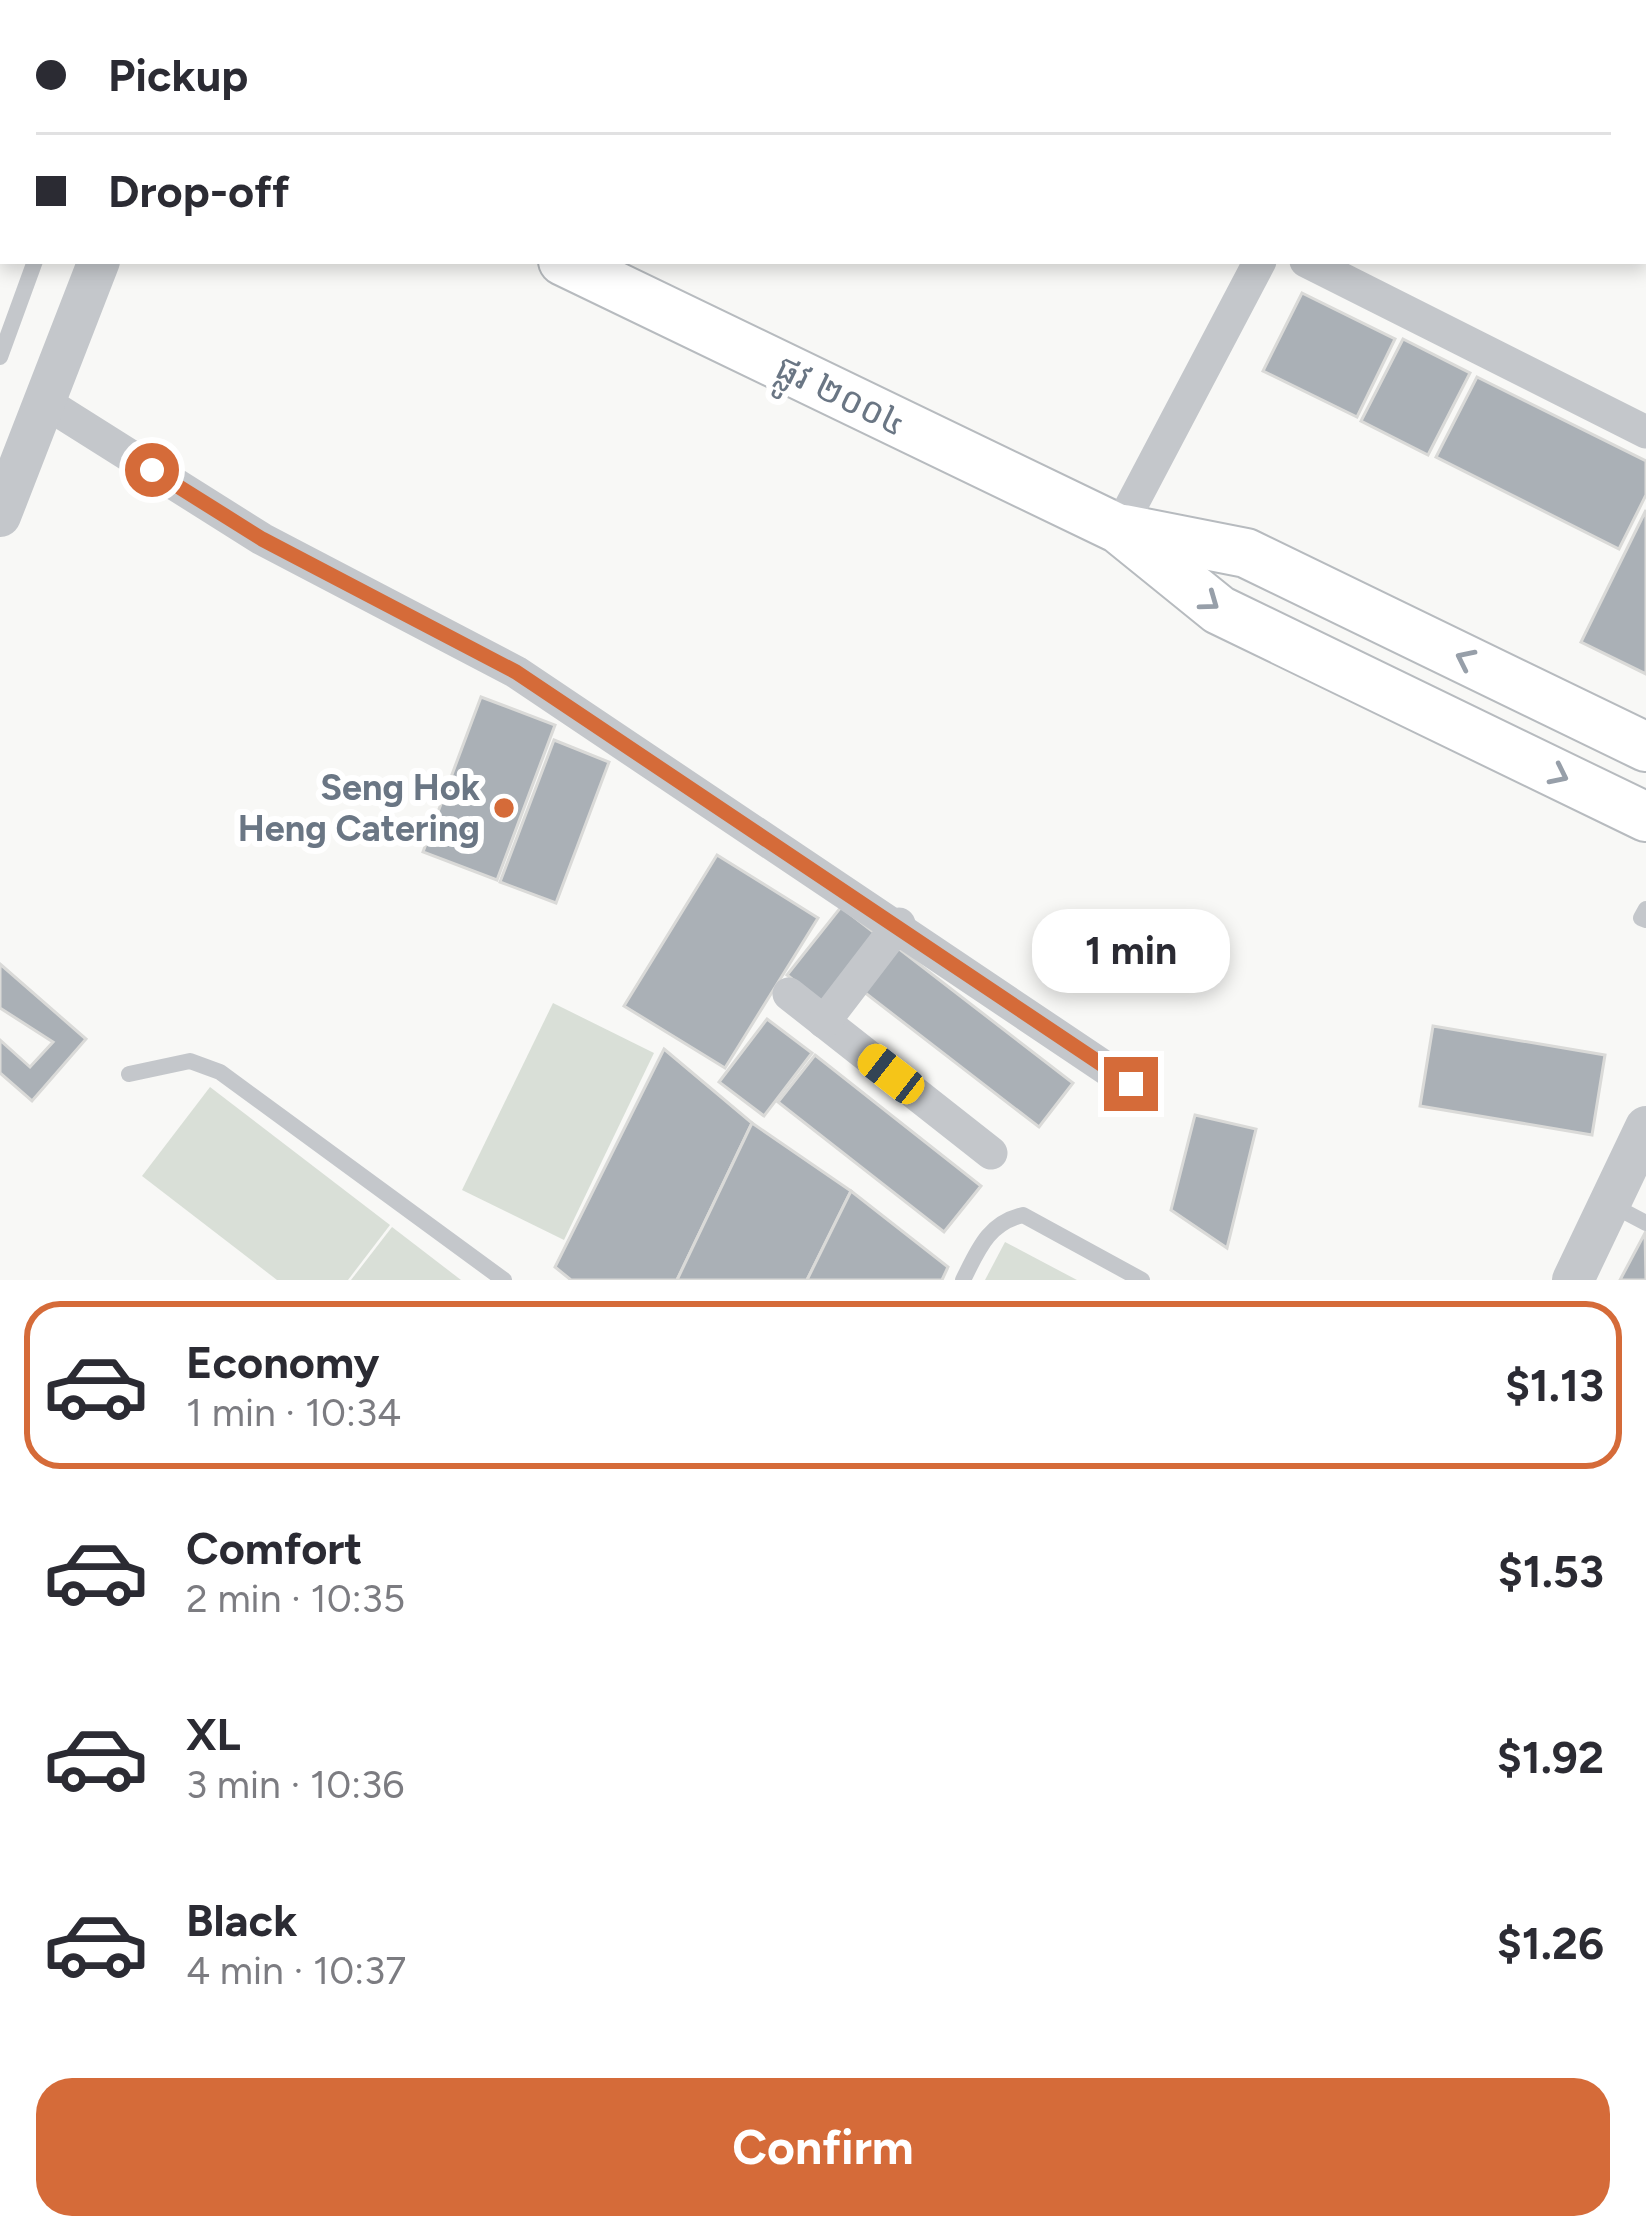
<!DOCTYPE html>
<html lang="en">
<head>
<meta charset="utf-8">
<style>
  body { margin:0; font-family:Figtree,"Noto Sans Khmer",sans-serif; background:#f7f7f7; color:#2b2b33; height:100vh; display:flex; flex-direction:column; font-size:45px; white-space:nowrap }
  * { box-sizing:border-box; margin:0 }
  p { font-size:39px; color:#7c7c81 }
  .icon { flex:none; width:66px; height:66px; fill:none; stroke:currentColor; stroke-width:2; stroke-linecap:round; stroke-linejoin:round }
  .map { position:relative; height:1280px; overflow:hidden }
  .side { display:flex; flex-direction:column; background:#fff; flex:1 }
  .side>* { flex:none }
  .guide { position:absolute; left:0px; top:0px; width:1647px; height:264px; box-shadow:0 6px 18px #0003; display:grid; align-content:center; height:264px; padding:0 36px; background:#fff }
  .end { position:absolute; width:54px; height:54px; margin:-27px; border:15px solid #d56b39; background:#fff; box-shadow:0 0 0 6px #fff }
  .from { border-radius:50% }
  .bubble { position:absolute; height:84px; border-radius:36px; background:#fff; box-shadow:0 6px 18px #0003; font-size:39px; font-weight:700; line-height:84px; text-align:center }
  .car { position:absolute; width:36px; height:72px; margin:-36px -18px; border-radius:15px; box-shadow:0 0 9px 3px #0007; background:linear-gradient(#f5c518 24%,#345 0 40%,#f5c518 0 76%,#345 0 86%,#f5c518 0) }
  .guide b { display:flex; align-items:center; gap:42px; height:114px; font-size:45px }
  .guide b+b { border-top:3px solid #e1e1e2 }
  .guide i { width:30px; height:30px; background:#2b2b33 }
  ul { padding:21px 0 0; list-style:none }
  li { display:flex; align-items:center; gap:36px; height:168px; margin:0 24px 18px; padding:0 12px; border:6px solid transparent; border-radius:36px }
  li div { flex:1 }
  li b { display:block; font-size:45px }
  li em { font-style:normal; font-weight:700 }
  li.on { border-color:#d56b39 }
  li>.icon { width:108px; height:108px; stroke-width:1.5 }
  .action { display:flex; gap:24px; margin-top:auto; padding:24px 36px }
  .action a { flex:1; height:138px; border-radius:36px; background:#d56b39; color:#fff; font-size:48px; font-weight:700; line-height:138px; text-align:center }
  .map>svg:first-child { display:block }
</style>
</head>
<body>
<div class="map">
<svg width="1646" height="1280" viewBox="0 0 1646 1280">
  <rect width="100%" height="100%" fill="#f8f8f6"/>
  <!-- green -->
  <g fill="#d9dfd7">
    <polygon points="553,1003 654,1053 564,1240 462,1190"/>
    <polygon points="210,1087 390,1225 348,1280 277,1280 142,1176"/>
    <polygon points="392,1227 461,1280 351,1280"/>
    <polygon points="1005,1242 1077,1280 985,1280"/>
  </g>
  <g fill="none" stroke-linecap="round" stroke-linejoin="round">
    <!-- stream -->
    <g stroke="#bdc5cb" stroke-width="9">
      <polyline points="67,3 68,0"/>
      <polyline points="0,187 3,179"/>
    </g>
  </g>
  <!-- building -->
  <g fill="#aab0b6" stroke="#dadad8" stroke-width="3">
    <polygon points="1302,293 1395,339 1357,417 1263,371"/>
    <polygon points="1403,339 1470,373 1428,455 1361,421"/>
    <polygon points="1477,377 1646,461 1646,495 1619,549 1436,457"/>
    <polygon points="1646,510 1646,674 1581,642"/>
    <polygon points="481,697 555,725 497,880 423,852"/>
    <polygon points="554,740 609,762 556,903 500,882"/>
    <polygon points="717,855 818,918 725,1068 624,1006"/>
    <polygon points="841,907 876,934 822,1002 787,975"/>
    <polygon points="898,948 1073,1083 1039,1127 864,992"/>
    <polygon points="0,964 86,1039 32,1101 0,1073 0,1040 30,1067 53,1042 0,1008"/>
    <polygon points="767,1019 812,1053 764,1116 719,1082"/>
    <polygon points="1433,1026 1605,1055 1592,1135 1420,1106"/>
    <polygon points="664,1049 752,1123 677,1280 571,1280 555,1267"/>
    <polygon points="815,1055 981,1186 944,1232 778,1102"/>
    <polygon points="1195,1115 1256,1129 1227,1248 1171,1210"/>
    <polygon points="752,1123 851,1191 807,1280 677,1280"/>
    <polygon points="851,1191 948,1267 942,1280 807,1280"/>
    <polygon points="1645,1233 1646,1280 1620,1280"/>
  </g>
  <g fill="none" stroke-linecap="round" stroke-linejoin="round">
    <defs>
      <g id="secondary">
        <polyline points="225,0 225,3"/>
        <polyline points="563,261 1119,529 1219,610 1646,817"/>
        <polyline points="1124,529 1246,553 1646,747"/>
      </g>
    </defs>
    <!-- secondary casing -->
    <use href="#secondary" stroke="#b7bbbf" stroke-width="52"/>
    <!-- service -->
    <g stroke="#c4c7cb" stroke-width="16">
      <polyline points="304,0 308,3"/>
      <polyline points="128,3 129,0"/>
      <polyline points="0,357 35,261"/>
      <polyline points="1646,909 1641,918 1646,920"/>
      <polyline points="129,1074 190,1061 220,1072 504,1280"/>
      <polyline points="1610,1204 1646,1223"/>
      <path d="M 963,1280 C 978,1250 988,1223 1023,1215 L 1142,1280"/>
    </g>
    <!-- minor -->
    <g stroke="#c4c7cb" stroke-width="33">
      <polyline points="727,0 731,3"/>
      <polyline points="1213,0 1219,3"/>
      <polyline points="1395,3 1397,0"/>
      <polyline points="1644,163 1646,163"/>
      <polyline points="1306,261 1646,432"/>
      <polyline points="43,401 262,539 516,672 1131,1085"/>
      <polyline points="1119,529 1260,261"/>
      <polyline points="789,994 991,1153"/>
      <polyline points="824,1022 899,924"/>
    </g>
    <!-- tertiary -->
    <g stroke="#c4c7cb" stroke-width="42">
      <polyline points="0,516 99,261"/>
      <polyline points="1573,1280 1646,1127"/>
    </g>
    <!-- secondary -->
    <use href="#secondary" stroke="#fff" stroke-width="48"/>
  </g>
  <!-- one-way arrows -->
  <defs><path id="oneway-chevron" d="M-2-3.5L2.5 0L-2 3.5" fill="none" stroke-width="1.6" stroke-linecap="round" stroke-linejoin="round" transform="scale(3)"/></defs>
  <g stroke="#979fa9">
    <use href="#oneway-chevron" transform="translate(1210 602) rotate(36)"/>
    <use href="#oneway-chevron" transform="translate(1465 659) rotate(-154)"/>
    <use href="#oneway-chevron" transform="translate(1559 775) rotate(26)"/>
  </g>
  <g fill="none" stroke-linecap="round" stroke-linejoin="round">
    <!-- route -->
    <polyline stroke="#d56b39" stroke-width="15" points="152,470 262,539 516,672 1131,1084"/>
  </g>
  <!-- markers -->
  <circle fill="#d56b39" stroke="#fff" stroke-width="4.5" cx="504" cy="808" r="12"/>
  <g text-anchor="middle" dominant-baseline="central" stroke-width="12" stroke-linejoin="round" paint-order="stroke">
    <!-- street labels -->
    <g font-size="36" fill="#6a7684" stroke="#fff">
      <text transform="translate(841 395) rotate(26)">ផ្លូវ ២០០៤</text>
    </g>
    <!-- poi labels -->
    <g font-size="36" font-weight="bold" fill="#6a7684" stroke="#fff" text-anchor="end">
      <text x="480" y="787">Seng Hok<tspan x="480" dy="41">Heng Catering</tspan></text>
    </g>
  </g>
</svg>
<i class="end from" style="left:152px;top:470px"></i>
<i class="end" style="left:1131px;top:1084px"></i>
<div class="bubble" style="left:1032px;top:909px;width:198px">1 min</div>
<i class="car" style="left:891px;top:1074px;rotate:308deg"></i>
<div class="guide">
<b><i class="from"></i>Pickup</b>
<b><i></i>Drop-off</b>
</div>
</div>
<section class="side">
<ul>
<li class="on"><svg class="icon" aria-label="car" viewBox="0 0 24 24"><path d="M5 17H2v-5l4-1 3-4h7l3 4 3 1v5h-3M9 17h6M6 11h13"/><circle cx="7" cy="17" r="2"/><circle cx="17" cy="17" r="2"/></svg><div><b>Economy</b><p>1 min · 10:34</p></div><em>$1.13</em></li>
<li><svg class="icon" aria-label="car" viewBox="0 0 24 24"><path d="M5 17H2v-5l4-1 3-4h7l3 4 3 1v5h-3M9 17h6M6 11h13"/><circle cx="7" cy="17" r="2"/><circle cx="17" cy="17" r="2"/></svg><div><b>Comfort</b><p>2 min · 10:35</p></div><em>$1.53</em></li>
<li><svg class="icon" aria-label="car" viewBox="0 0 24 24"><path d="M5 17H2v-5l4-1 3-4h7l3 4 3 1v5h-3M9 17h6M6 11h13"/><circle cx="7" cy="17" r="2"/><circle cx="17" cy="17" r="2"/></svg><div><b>XL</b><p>3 min · 10:36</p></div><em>$1.92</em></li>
<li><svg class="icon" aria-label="car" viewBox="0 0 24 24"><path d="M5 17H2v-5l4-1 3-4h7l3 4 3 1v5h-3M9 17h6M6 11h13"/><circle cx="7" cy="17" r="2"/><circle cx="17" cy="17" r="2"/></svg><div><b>Black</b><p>4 min · 10:37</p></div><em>$1.26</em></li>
</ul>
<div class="action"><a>Confirm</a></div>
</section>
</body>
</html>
